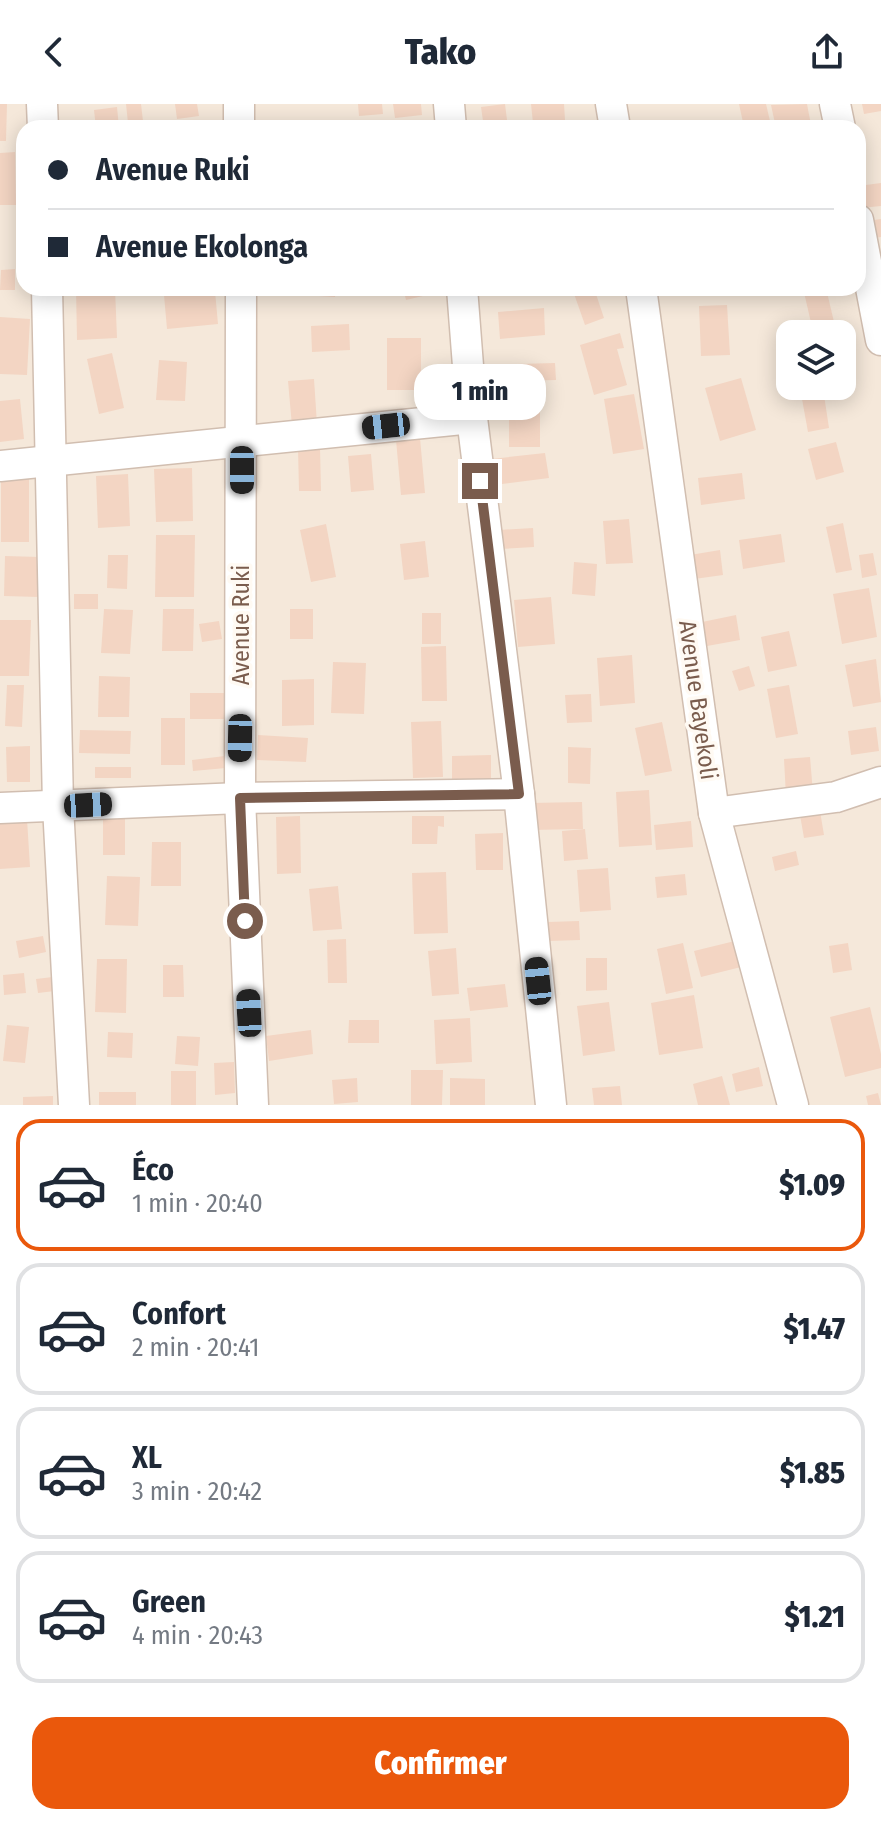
<!DOCTYPE html>
<html lang="fr">
<head>
<meta charset="utf-8">
<style>
  body { margin:0; font-family:"Fira Sans Condensed",sans-serif; background:#f2f2f3; color:#1f2937; height:100vh; display:flex; flex-direction:column; font-size:30px; white-space:nowrap }
  * { box-sizing:border-box; margin:0 }
  p { font-size:26px; color:#747a83 }
  .icon { flex:none; width:44px; height:44px; fill:none; stroke:currentColor; stroke-width:2; stroke-linecap:round; stroke-linejoin:round }
  .map { position:relative; height:1001px; overflow:hidden }
  .sheet { display:flex; flex-direction:column; background:#fff; flex:1 }
  .sheet>* { flex:none }
  .banner { position:absolute; left:16px; top:16px; width:850px; height:176px; border-radius:24px; box-shadow:0 4px 20px #0003; display:grid; align-content:center; height:176px; padding:0 32px; background:#fff }
  .fabs { position:absolute; left:776px; top:216px; display:grid; gap:16px }
  .fabs a { display:grid; place-items:center; width:80px; height:80px; border-radius:16px; background:#fff; box-shadow:0 4px 20px #0003; font-size:40px }
  .end { position:absolute; width:36px; height:36px; margin:-18px; border:10px solid #7a5c4d; background:#fff; box-shadow:0 0 0 4px #fff }
  .from { border-radius:50% }
  .bubble { position:absolute; height:56px; border-radius:24px; background:#fff; box-shadow:0 4px 20px #0003; font-size:26px; font-weight:800; line-height:56px; text-align:center }
  .car { position:absolute; width:24px; height:48px; margin:-24px -12px; border-radius:10px; box-shadow:0 0 6px 2px #0007; background:linear-gradient(#222 24%,#8ab4d8 0 40%,#222 0 76%,#8ab4d8 0 86%,#222 0) }
  .banner b { display:flex; align-items:center; gap:28px; height:76px; font-size:30px }
  .banner b+b { border-top:2px solid #e0e1e3 }
  .banner i { width:20px; height:20px; background:#1f2937 }
  ul { padding:14px 0 0; list-style:none }
  li { display:flex; align-items:center; gap:24px; height:132px; margin:0 16px 12px; padding:0 16px; border:4px solid #e0e1e3; border-radius:24px }
  li div { flex:1 }
  li b { display:block; font-size:30px }
  li em { font-style:normal; font-weight:800 }
  li.on { border-color:#ea580c }
  li>.icon { width:72px; height:72px; stroke-width:1.5 }
  .primary-button { display:flex; gap:16px; margin-top:auto; padding:16px 32px }
  .primary-button a { flex:1; height:92px; border-radius:24px; background:#ea580c; color:#fff; font-size:32px; font-weight:800; line-height:92px; text-align:center }
  header { display:flex; justify-content:space-between; align-items:center; height:104px; padding:0 32px; background:#fff; font-size:36px; font-weight:800 }
  .map>svg:first-child { display:block }
</style>
</head>
<body>
<header><svg class="icon" aria-label="back" viewBox="0 0 24 24"><path d="M15 5l-7 7 7 7"/></svg>Tako<svg class="icon" aria-label="share" viewBox="0 0 24 24"><path d="M12 15V3M7 8l5-5 5 5M5 13v7h14v-7"/></svg></header>
<div class="map">
<svg width="881" height="1001" viewBox="0 0 881 1001">
  <rect width="100%" height="100%" fill="#fdf6ec"/>
  <!-- residential -->
  <path fill="#f5e8da" fill-rule="evenodd" d="M 0,0 L 881,0 L 881,1001 L 0,1001 ZM 24,24 L 858,24 L 858,184 L 24,184 ZM 790,230 L 842,230 L 842,282 L 790,282 Z"/>
  <!-- building -->
  <g fill="#f3d5c3">
    <polygon points="0,0 7,0 6,37 0,37"/>
    <polygon points="126,0 141,0 143,17 128,19"/>
    <polygon points="175,0 197,0 199,12 177,15"/>
    <polygon points="358,0 382,0 383,10 359,12"/>
    <polygon points="393,0 421,0 422,11 395,14"/>
    <polygon points="505,0 508,24 484,24 481,3"/>
    <polygon points="531,0 564,0 565,16 533,19"/>
    <polygon points="739,0 766,0 770,17 744,23"/>
    <polygon points="807,0 811,21 776,24 771,1"/>
    <polygon points="862,0 881,0 881,7 864,10"/>
    <polygon points="117,3 119,24 96,24 94,6"/>
    <polygon points="15,48 16,101 0,101 0,49"/>
    <polygon points="881,79 881,102 861,104 858,82"/>
    <polygon points="881,115 881,133 863,135 861,118"/>
    <polygon points="15,165 15,186 0,186 1,166"/>
    <polygon points="76,184 115,184 117,234 77,236"/>
    <polygon points="304,184 336,184 335,193 303,191"/>
    <polygon points="403,184 426,184 427,191 406,196"/>
    <polygon points="572,184 594,184 604,214 585,221"/>
    <polygon points="803,184 826,184 834,218 812,223"/>
    <polygon points="215,187 218,220 167,225 164,191"/>
    <polygon points="727,201 730,251 701,252 699,202"/>
    <polygon points="544,204 545,231 500,235 498,208"/>
    <polygon points="0,213 30,215 27,271 0,270"/>
    <polygon points="349,220 350,246 312,248 311,222"/>
    <polygon points="620,229 624,244 617,245 627,281 594,291 580,241"/>
    <rect x="387" y="234" width="34" height="52"/>
    <polygon points="112,249 124,304 99,310 87,255"/>
    <polygon points="159,256 187,258 185,297 156,296"/>
    <polygon points="555,259 556,276 518,277 517,260"/>
    <polygon points="741,274 756,326 720,337 705,284"/>
    <polygon points="314,275 317,320 292,322 288,277"/>
    <polygon points="634,290 644,345 613,350 604,295"/>
    <polygon points="824,291 829,324 808,328 802,295"/>
    <polygon points="20,295 24,335 0,338 0,297"/>
    <rect x="509" y="306" width="31" height="37"/>
    <polygon points="420,334 425,389 401,391 396,336"/>
    <polygon points="836,338 844,368 816,376 808,345"/>
    <polygon points="320,343 321,387 299,387 298,344"/>
    <polygon points="545,349 549,374 494,381 491,355"/>
    <polygon points="371,350 374,386 351,388 348,352"/>
    <polygon points="192,364 193,417 156,418 154,365"/>
    <polygon points="742,369 745,395 701,401 698,374"/>
    <polygon points="128,370 130,422 98,424 96,372"/>
    <rect x="1" y="372" width="28" height="66"/>
    <polygon points="629,415 633,459 606,460 603,417"/>
    <polygon points="843,419 852,466 836,469 826,423"/>
    <polygon points="326,420 336,473 311,478 300,426"/>
    <polygon points="533,424 534,443 500,445 499,426"/>
    <polygon points="781,430 785,458 743,465 739,436"/>
    <polygon points="156,431 195,431 194,493 155,493"/>
    <polygon points="425,437 429,473 404,476 400,440"/>
    <polygon points="720,446 723,471 687,476 684,452"/>
    <polygon points="873,449 877,471 862,474 859,451"/>
    <polygon points="108,451 128,451 127,485 107,484"/>
    <polygon points="5,452 40,453 39,493 4,492"/>
    <polygon points="574,458 597,460 595,492 572,490"/>
    <polygon points="869,484 877,533 842,540 833,490"/>
    <rect x="74" y="490" width="24" height="15"/>
    <polygon points="551,493 555,540 518,543 514,496"/>
    <polygon points="104,505 133,506 130,550 101,549"/>
    <polygon points="163,505 194,505 193,547 162,547"/>
    <rect x="290" y="505" width="23" height="30"/>
    <rect x="422" y="509" width="19" height="31"/>
    <polygon points="736,511 740,536 707,542 702,518"/>
    <polygon points="0,516 31,516 29,572 0,572"/>
    <polygon points="219,517 222,535 202,538 199,520"/>
    <polygon points="789,527 797,562 768,568 761,533"/>
    <polygon points="446,542 447,597 422,597 421,543"/>
    <polygon points="632,551 635,599 600,602 597,554"/>
    <polygon points="876,555 881,598 853,603 845,561"/>
    <polygon points="333,558 366,559 364,610 331,609"/>
    <polygon points="749,562 755,582 739,587 732,567"/>
    <polygon points="99,572 130,573 129,613 98,613"/>
    <polygon points="314,575 314,621 282,622 282,576"/>
    <polygon points="7,581 24,581 22,623 5,622"/>
    <polygon points="789,581 798,630 776,634 767,585"/>
    <polygon points="190,589 230,589 229,615 190,615"/>
    <polygon points="591,590 592,618 567,619 565,591"/>
    <rect x="161" y="614" width="24" height="47"/>
    <polygon points="441,617 443,673 413,674 411,618"/>
    <polygon points="662,618 672,667 645,672 635,624"/>
    <polygon points="876,623 879,647 851,651 848,627"/>
    <polygon points="80,626 131,627 130,650 79,649"/>
    <polygon points="258,631 308,634 306,658 257,656"/>
    <polygon points="30,642 30,678 7,678 6,643"/>
    <polygon points="568,643 591,644 590,680 568,679"/>
    <polygon points="491,651 491,676 452,676 452,652"/>
    <polygon points="225,652 226,664 193,667 192,656"/>
    <polygon points="810,653 813,689 786,692 784,655"/>
    <rect x="95" y="663" width="36" height="11"/>
    <polygon points="649,686 652,741 619,743 616,688"/>
    <polygon points="582,698 583,725 531,726 530,699"/>
    <polygon points="820,707 824,731 804,734 800,711"/>
    <rect x="103" y="711" width="22" height="40"/>
    <polygon points="300,712 301,769 277,770 276,713"/>
    <polygon points="412,712 444,712 444,723 438,722 437,740 412,740"/>
    <polygon points="27,715 30,763 0,765 0,717"/>
    <polygon points="691,717 693,743 656,746 654,721"/>
    <polygon points="585,725 588,755 564,757 562,727"/>
    <polygon points="503,729 503,766 476,766 475,730"/>
    <polygon points="152,738 181,738 181,782 151,782"/>
    <polygon points="796,747 799,761 775,767 772,753"/>
    <polygon points="608,764 611,806 580,808 577,766"/>
    <polygon points="446,768 448,829 414,830 412,769"/>
    <polygon points="685,770 687,791 657,794 655,773"/>
    <polygon points="107,772 140,773 138,822 105,821"/>
    <polygon points="338,782 342,825 313,827 309,785"/>
    <polygon points="579,817 580,836 548,837 548,818"/>
    <polygon points="43,832 46,848 19,854 16,837"/>
    <polygon points="346,835 347,879 328,879 327,836"/>
    <polygon points="743,835 749,861 701,873 694,847"/>
    <polygon points="683,839 693,884 666,890 657,845"/>
    <polygon points="848,839 852,866 833,869 829,842"/>
    <polygon points="456,844 459,890 432,892 428,847"/>
    <polygon points="586,854 607,854 607,886 586,887"/>
    <polygon points="97,855 127,855 126,909 95,908"/>
    <polygon points="163,861 183,861 184,893 163,893"/>
    <polygon points="24,869 26,889 4,891 3,871"/>
    <polygon points="61,872 63,886 38,889 36,875"/>
    <polygon points="505,880 508,903 470,907 467,884"/>
    <polygon points="694,891 703,944 659,951 651,899"/>
    <polygon points="609,898 615,947 583,952 577,902"/>
    <polygon points="870,903 881,950 881,964 845,973 830,913"/>
    <polygon points="470,914 472,958 436,960 434,916"/>
    <polygon points="349,916 379,916 379,939 348,939"/>
    <polygon points="7,921 29,923 25,959 3,957"/>
    <polygon points="311,926 313,950 269,957 266,932"/>
    <polygon points="108,928 133,929 132,954 107,953"/>
    <polygon points="177,932 200,933 198,962 175,960"/>
    <polygon points="234,958 235,989 215,991 214,959"/>
    <polygon points="759,963 763,982 736,988 732,970"/>
    <polygon points="411,966 443,966 442,1001 411,1001"/>
    <rect x="171" y="967" width="25" height="34"/>
    <polygon points="722,972 730,1001 698,1001 693,980"/>
    <polygon points="357,974 358,998 334,1000 332,976"/>
    <polygon points="450,974 485,975 485,1001 450,1001"/>
    <polygon points="620,982 622,1001 594,1001 592,984"/>
    <rect x="99" y="988" width="37" height="13"/>
    <polygon points="878,989 881,1001 868,1001 866,992"/>
    <polygon points="53,992 53,1001 23,1001 23,993"/>
  </g>
  <g fill="none" stroke-linecap="round" stroke-linejoin="round">
    <defs>
      <g id="street">
        <polyline points="42,0 43,24"/>
        <polyline points="239,0 239,24"/>
        <polyline points="449,0 451,24"/>
        <polyline points="611,0 615,24"/>
        <polyline points="835,0 840,24"/>
        <polyline points="858,116 881,236"/>
        <polyline points="47,184 58,702 74,1001"/>
        <polyline points="241,184 240,694 253,1001"/>
        <polyline points="462,184 472,314 519,690 551,1001"/>
        <polyline points="641,184 714,709 793,1001"/>
        <polyline points="0,362 472,314"/>
        <polyline points="0,704 240,694 519,690"/>
        <polyline points="714,709 836,693 881,678"/>
      </g>
    </defs>
    <!-- street casing -->
    <use href="#street" stroke="#d1beb0" stroke-width="33"/>
    <!-- street -->
    <use href="#street" stroke="#fff" stroke-width="30"/>
  </g>
  <g fill="none" stroke-linecap="round" stroke-linejoin="round">
    <!-- route -->
    <polyline stroke="#7a5c4d" stroke-width="10" points="245,817 240,694 519,690 480,377"/>
  </g>
  <g text-anchor="middle" dominant-baseline="central" stroke-width="7" stroke-linejoin="round" paint-order="stroke">
    <!-- street labels -->
    <g font-size="24" fill="#7a5c4d" stroke="#fffaf3">
      <text transform="translate(241 521) rotate(-90)">Avenue Ruki</text>
      <text transform="translate(698 596) rotate(82)">Avenue Bayekoli</text>
    </g>
  </g>
</svg>
<div class="fabs">
<a><svg class="icon" aria-label="layers" viewBox="0 0 24 24"><path d="M12 4l9 5-9 5-9-5zM3 14l9 5 9-5"/></svg></a>
</div>
<i class="end from" style="left:245px;top:817px"></i>
<i class="end" style="left:480px;top:377px"></i>
<div class="bubble" style="left:414px;top:260px;width:132px">1 min</div>
<i class="car" style="left:386px;top:322px;rotate:264deg"></i>
<i class="car" style="left:242px;top:366px;rotate:180deg"></i>
<i class="car" style="left:240px;top:634px;rotate:181deg"></i>
<i class="car" style="left:88px;top:701px;rotate:87deg"></i>
<i class="car" style="left:538px;top:877px;rotate:354deg"></i>
<i class="car" style="left:249px;top:909px;rotate:357deg"></i>
<div class="banner">
<b><i class="from"></i>Avenue Ruki</b>
<b><i></i>Avenue Ekolonga</b>
</div>
</div>
<section class="sheet">
<ul>
<li class="on"><svg class="icon" aria-label="car" viewBox="0 0 24 24"><path d="M5 17H2v-5l4-1 3-4h7l3 4 3 1v5h-3M9 17h6M6 11h13"/><circle cx="7" cy="17" r="2"/><circle cx="17" cy="17" r="2"/></svg><div><b>Éco</b><p>1 min · 20:40</p></div><em>$1.09</em></li>
<li><svg class="icon" aria-label="car" viewBox="0 0 24 24"><path d="M5 17H2v-5l4-1 3-4h7l3 4 3 1v5h-3M9 17h6M6 11h13"/><circle cx="7" cy="17" r="2"/><circle cx="17" cy="17" r="2"/></svg><div><b>Confort</b><p>2 min · 20:41</p></div><em>$1.47</em></li>
<li><svg class="icon" aria-label="car" viewBox="0 0 24 24"><path d="M5 17H2v-5l4-1 3-4h7l3 4 3 1v5h-3M9 17h6M6 11h13"/><circle cx="7" cy="17" r="2"/><circle cx="17" cy="17" r="2"/></svg><div><b>XL</b><p>3 min · 20:42</p></div><em>$1.85</em></li>
<li><svg class="icon" aria-label="car" viewBox="0 0 24 24"><path d="M5 17H2v-5l4-1 3-4h7l3 4 3 1v5h-3M9 17h6M6 11h13"/><circle cx="7" cy="17" r="2"/><circle cx="17" cy="17" r="2"/></svg><div><b>Green</b><p>4 min · 20:43</p></div><em>$1.21</em></li>
</ul>
<div class="primary-button"><a>Confirmer</a></div>
</section>
</body>
</html>
